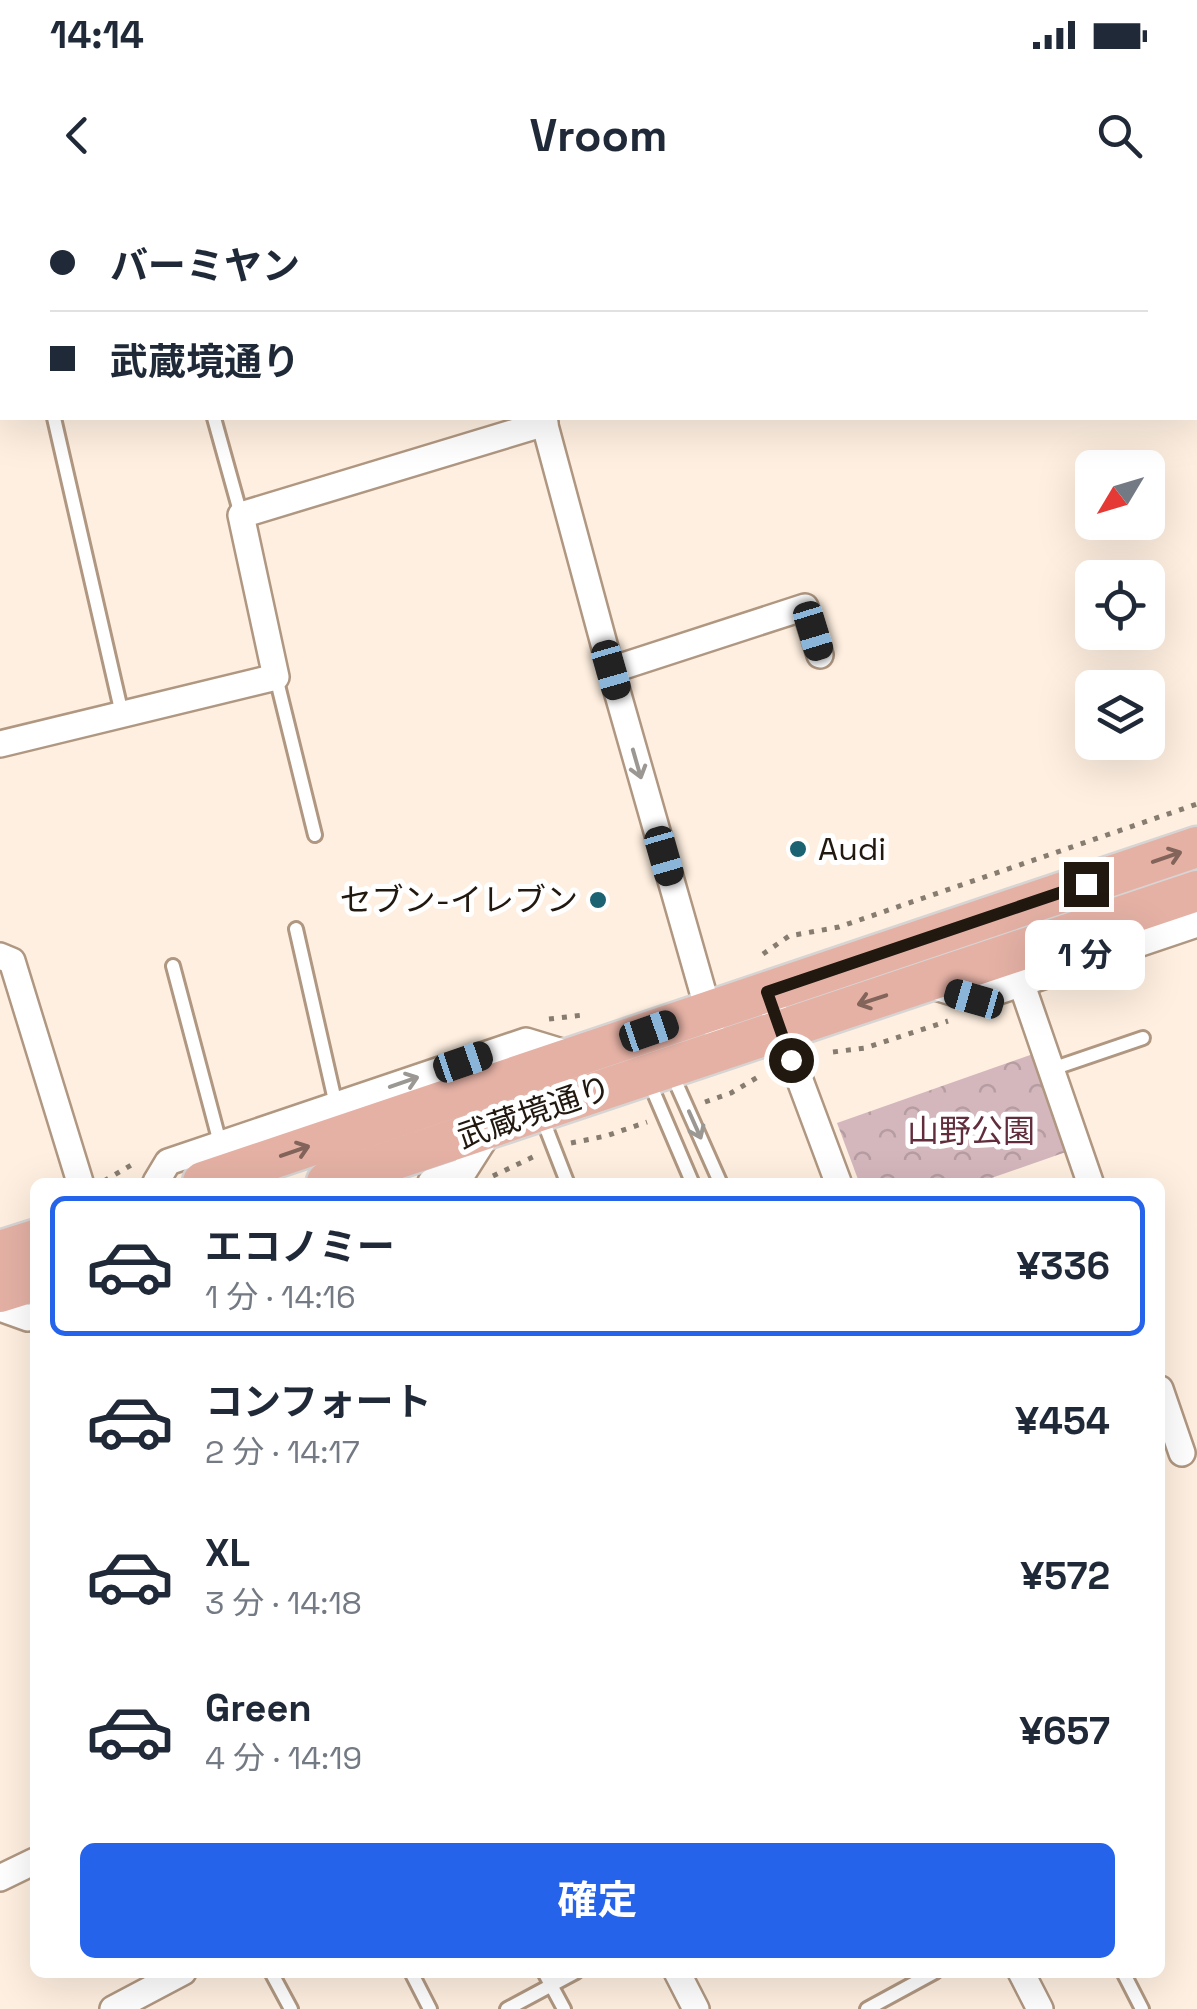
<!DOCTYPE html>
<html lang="ja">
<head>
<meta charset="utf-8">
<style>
  body { margin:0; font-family:"Space Grotesk","Noto Sans JP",sans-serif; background:#f2f2f3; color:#1f2937; height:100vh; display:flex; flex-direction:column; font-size:38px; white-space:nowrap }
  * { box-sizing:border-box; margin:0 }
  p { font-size:32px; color:#747a83 }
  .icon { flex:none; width:55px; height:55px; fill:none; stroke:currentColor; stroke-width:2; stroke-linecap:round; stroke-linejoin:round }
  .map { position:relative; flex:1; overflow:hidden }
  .side { position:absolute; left:30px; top:978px; width:1135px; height:800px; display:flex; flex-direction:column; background:#fff; border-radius:15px; box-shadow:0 10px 40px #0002 }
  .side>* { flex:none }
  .top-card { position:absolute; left:0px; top:0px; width:1198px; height:220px; box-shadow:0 10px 40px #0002; display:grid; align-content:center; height:220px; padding:0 50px; background:#fff }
  .needle { width:65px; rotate:232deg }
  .controls { position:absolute; left:1075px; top:250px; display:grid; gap:20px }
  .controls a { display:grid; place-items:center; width:90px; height:90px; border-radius:15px; background:#fff; box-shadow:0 10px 40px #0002; font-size:50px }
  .end { position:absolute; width:45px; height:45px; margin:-22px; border:12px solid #21180f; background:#fff; box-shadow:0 0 0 5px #fff }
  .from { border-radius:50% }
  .bubble { position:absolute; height:70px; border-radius:15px; background:#fff; box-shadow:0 10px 40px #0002; font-size:32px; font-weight:700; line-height:70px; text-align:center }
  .car { position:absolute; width:30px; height:60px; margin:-30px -15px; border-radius:12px; box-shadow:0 0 8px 2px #0007; background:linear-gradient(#222 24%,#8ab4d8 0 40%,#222 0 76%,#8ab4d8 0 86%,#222 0) }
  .top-card b { display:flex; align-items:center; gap:35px; height:95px; font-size:38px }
  .top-card b+b { border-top:2px solid #e0e1e3 }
  .top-card i { width:25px; height:25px; background:#1f2937 }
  ul { padding:18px 0 0; list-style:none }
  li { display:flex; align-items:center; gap:30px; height:140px; margin:0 20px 15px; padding:0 30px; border:5px solid transparent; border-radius:15px }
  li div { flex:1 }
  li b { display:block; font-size:38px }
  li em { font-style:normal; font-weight:700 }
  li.selected { border-color:#2563eb }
  li>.icon { width:90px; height:90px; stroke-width:1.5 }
  .cta { display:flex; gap:20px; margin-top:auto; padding:20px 50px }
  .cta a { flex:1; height:115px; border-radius:15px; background:#2563eb; color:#fff; font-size:40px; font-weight:700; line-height:115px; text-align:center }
  .status { display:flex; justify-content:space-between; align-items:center; height:70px; padding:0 50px; background:#fff; direction:ltr }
  .status svg { height:28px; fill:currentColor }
  header { display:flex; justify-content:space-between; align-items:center; height:130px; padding:0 50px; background:#fff; font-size:45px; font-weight:700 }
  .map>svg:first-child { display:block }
</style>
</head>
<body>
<div class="status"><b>14:14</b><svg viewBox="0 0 49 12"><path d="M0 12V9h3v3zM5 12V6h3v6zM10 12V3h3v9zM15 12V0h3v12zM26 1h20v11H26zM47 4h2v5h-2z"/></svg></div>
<header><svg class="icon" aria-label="back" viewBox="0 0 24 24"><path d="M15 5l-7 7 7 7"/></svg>Vroom<svg class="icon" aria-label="search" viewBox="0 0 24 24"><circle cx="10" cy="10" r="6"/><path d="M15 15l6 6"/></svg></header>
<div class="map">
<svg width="1197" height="1809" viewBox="0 0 1197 1809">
  <defs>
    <pattern id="park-crowns" width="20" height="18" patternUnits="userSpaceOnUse" patternTransform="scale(2.5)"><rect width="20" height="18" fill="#d4b7bd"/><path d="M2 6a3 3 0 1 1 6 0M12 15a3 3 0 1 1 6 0" fill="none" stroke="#b69da1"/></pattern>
  </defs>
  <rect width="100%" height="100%" fill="#feefe0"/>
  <!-- park -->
  <polygon fill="url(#park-crowns)" points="1033,854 1066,952 980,982 859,982 837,923"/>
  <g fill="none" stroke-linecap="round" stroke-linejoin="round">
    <defs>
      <g id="lane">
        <polyline points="0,152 2,151"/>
        <polyline points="54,218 122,514"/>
        <polyline points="214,218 241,315"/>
        <polyline points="276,477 315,635"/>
        <polyline points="296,729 336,905"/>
        <polyline points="173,766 220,943"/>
        <polyline points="1052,869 1143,838"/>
        <polyline points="672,874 720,982"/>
        <polyline points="648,879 692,982"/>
        <polyline points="541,915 567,982"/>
        <polyline points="271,1772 291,1809"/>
        <polyline points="411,1772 430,1809"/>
        <polyline points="544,1772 564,1809"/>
        <polyline points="1123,1772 1142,1809"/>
        <polyline points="507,1809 576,1772"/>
        <polyline points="867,1809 935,1772"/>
      </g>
      <g id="street">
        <polyline points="499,0 500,2"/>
        <polyline points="1195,36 1197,36"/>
        <polyline points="543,218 611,470 712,824"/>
        <polyline points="611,470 805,407 820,455"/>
        <polyline points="0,544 276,477 241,315 545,223"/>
        <polyline points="0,756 12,761 80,982"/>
        <polyline points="922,783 975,799 1197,724"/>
        <polyline points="1022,785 1090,982"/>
        <polyline points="767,792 838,982"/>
        <polyline points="156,982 168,962 526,841 572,855"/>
        <polyline points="431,982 464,971 492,927"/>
        <polyline points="0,1108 28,1118 35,1116"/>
        <polyline points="1160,1189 1182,1253"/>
        <polyline points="0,1678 35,1661"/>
        <polyline points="677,1772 696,1809"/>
        <polyline points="1021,1772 1040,1809"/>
        <polyline points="113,1809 183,1772"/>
      </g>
      <g id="primary">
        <polyline points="203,982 1197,647"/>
        <polyline points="327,982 1197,691"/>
        <polyline points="0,1051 35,1040"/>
        <polyline points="0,1092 35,1081"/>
      </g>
    </defs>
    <!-- lane casing -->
    <use href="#lane" stroke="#b09781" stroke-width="18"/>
    <!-- street casing -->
    <use href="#street" stroke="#b09781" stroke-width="30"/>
    <!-- primary casing -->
    <use href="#primary" stroke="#d7d5d4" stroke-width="45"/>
    <!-- path -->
    <g stroke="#877c70" stroke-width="5" stroke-dasharray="5 8" stroke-linecap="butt">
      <polyline points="763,754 789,736 839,727 1197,604"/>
      <polyline points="549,819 583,815"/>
      <polyline points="833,852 865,848 948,821"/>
      <polyline points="705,902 731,893 758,877"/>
      <polyline points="571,943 606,936 647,922"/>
      <polyline points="493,976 537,955"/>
      <polyline points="104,981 133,964"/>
    </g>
    <!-- lane -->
    <use href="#lane" stroke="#fff" stroke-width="12"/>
    <!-- street -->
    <use href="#street" stroke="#fff" stroke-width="25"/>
    <!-- primary -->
    <use href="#primary" stroke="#e5b1a5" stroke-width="40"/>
  </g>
  <!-- one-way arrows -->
  <defs><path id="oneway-shaft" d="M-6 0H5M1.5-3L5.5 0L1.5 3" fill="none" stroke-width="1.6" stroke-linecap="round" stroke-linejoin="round" transform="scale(2.5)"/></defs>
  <g stroke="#9b9793">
    <use href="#oneway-shaft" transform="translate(637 564) rotate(74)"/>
    <use href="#oneway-shaft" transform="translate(404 882) rotate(-19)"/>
    <use href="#oneway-shaft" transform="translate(695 925) rotate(66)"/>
  </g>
  <g stroke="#83645a">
    <use href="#oneway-shaft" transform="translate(1167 657) rotate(-19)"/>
    <use href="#oneway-shaft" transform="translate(872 800) rotate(162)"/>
    <use href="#oneway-shaft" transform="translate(295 951) rotate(-19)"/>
  </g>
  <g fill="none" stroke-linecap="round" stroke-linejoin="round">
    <!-- route -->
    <polyline stroke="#21180f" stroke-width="12" points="791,860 767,792 1086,684"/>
  </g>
  <!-- markers -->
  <g fill="#1b6272" stroke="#fff" stroke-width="4">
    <circle cx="798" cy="649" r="10"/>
    <circle cx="598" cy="700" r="10"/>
  </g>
  <g text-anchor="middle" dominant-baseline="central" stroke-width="10" stroke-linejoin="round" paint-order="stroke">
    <!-- poi labels -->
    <g font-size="32" fill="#21180f" stroke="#fff" text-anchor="start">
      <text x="818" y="649">Audi</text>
      <text x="578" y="700" text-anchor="end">セブン-イレブン</text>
    </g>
    <!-- street labels -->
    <g font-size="32" fill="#21180f" stroke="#fff">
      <text transform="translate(534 912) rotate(-19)">武蔵境通り</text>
    </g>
    <!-- park labels -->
    <g font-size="32" fill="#612d3c" stroke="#fff">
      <text x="971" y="931">山野公園</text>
    </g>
  </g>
</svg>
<div class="controls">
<a><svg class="needle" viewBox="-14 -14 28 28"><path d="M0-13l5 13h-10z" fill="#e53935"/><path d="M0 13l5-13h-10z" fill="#747a83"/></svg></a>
<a><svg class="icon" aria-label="locate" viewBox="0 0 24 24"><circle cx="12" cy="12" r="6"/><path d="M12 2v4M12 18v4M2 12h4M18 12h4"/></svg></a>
<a><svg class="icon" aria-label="layers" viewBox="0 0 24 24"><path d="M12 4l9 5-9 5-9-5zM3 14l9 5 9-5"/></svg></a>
</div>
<i class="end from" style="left:791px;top:860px"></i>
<i class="end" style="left:1086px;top:684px"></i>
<div class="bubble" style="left:1025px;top:720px;width:120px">1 分</div>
<i class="car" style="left:813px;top:431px;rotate:163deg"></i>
<i class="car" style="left:611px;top:470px;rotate:164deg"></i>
<i class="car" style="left:664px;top:656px;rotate:164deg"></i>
<i class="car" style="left:974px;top:799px;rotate:286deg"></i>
<i class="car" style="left:649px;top:831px;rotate:71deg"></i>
<i class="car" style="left:463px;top:862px;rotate:71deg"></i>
<div class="top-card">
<b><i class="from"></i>バーミヤン</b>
<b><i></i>武蔵境通り</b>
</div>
<section class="side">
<ul>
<li class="selected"><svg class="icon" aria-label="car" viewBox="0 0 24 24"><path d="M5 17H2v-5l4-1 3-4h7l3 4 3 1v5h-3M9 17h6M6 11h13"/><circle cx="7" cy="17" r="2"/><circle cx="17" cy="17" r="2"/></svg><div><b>エコノミー</b><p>1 分 · 14:16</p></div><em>¥336</em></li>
<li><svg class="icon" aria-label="car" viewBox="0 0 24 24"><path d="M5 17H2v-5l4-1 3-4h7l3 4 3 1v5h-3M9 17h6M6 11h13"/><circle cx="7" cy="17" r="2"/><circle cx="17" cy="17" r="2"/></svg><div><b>コンフォート</b><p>2 分 · 14:17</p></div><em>¥454</em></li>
<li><svg class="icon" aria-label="car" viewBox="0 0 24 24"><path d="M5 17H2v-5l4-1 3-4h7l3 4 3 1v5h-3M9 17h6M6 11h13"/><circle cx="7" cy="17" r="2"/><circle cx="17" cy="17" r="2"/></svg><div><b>XL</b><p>3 分 · 14:18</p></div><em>¥572</em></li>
<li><svg class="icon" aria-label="car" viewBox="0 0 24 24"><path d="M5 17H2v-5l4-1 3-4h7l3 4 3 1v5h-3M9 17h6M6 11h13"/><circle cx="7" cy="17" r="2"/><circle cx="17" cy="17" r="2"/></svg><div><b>Green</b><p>4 分 · 14:19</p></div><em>¥657</em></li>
</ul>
<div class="cta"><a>確定</a></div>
</section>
</div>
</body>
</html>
